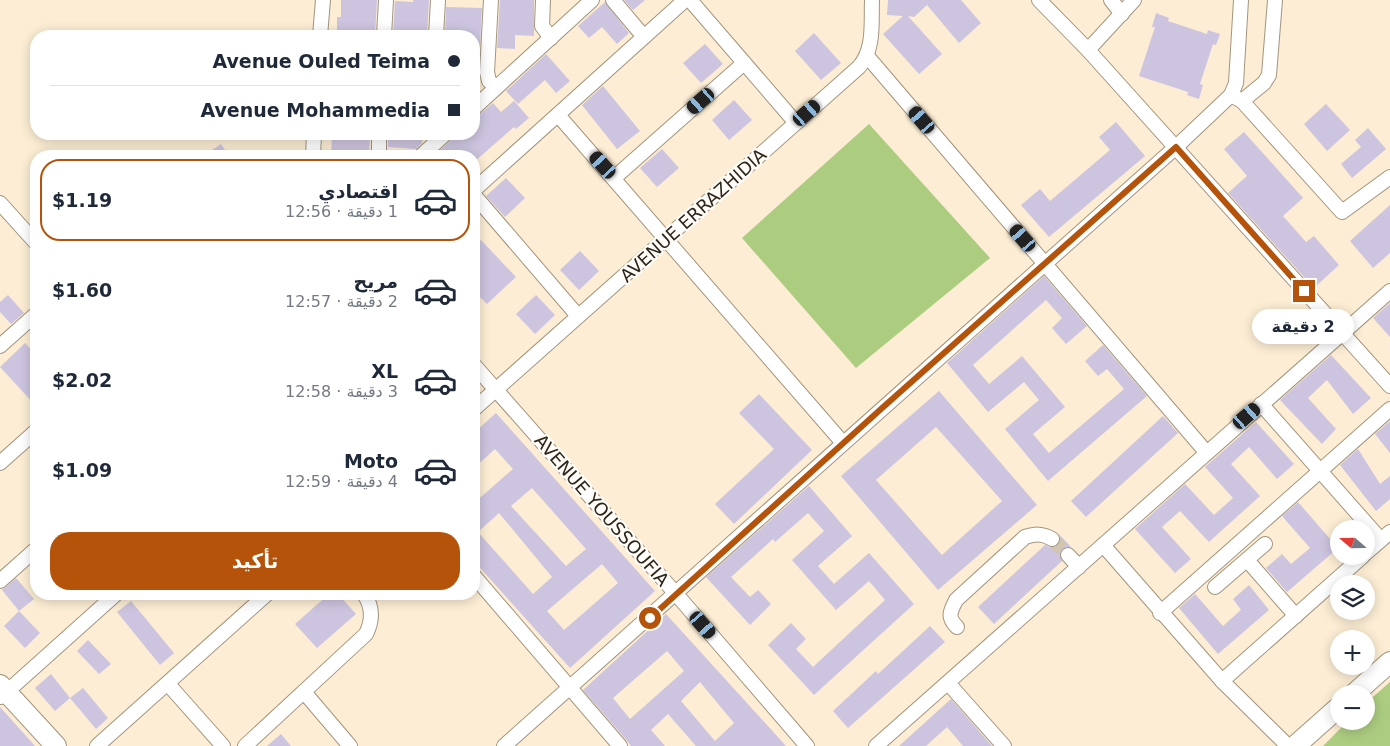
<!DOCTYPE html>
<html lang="ar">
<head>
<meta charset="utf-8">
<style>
  body { margin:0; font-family:"DejaVu Sans","Noto Sans Arabic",sans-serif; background:#f6f6f7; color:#1f2937; direction:rtl; height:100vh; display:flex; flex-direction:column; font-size:19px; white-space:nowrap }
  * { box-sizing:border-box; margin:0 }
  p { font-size:16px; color:#747a83 }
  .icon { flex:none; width:28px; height:28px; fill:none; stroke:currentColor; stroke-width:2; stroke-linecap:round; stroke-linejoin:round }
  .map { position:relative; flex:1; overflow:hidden; direction:ltr }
  .side { position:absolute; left:30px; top:150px; width:450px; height:450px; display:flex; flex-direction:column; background:#fff; border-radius:20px; box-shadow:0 2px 12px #0003; direction:rtl }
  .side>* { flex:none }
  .guide { position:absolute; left:30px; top:30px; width:450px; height:110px; border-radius:20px; box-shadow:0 2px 12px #0003; direction:rtl; display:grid; align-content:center; height:110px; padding:0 20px; background:#fff }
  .needle { width:32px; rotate:290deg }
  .controls { position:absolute; left:1330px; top:520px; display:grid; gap:10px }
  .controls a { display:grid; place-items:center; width:45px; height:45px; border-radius:50%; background:#fff; box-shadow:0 2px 12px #0003; font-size:25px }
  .end { position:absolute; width:22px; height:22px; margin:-11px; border:6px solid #b45309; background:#fff; box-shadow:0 0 0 2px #fff }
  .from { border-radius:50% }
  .bubble { position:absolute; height:35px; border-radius:18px; background:#fff; box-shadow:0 2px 12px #0003; font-size:16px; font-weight:800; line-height:35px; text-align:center; direction:rtl }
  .car { position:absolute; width:15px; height:30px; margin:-15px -8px; border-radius:6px; box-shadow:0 0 4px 1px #0007; background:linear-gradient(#222 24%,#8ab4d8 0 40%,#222 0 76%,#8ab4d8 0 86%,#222 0) }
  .guide b { display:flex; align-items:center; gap:18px; height:48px; font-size:19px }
  .guide b+b { border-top:1px solid #e0e1e3 }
  .guide i { width:12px; height:12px; background:#1f2937 }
  ul { padding:9px 0 0; list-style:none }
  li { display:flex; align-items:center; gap:15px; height:82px; margin:0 10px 8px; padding:0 10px; border:2px solid transparent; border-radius:20px }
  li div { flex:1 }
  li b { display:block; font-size:19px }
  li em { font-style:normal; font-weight:800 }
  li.current { border-color:#b45309 }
  li>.icon { width:45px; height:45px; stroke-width:1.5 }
  .action { display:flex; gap:10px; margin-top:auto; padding:10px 20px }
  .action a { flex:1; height:58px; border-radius:20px; background:#b45309; color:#fff; font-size:20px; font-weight:800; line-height:58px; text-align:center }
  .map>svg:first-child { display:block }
</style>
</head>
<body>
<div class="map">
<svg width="1390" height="746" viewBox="0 0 1390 746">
  <rect width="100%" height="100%" fill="#fcedd4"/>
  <!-- green -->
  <g fill="#accc80">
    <polygon points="869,124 990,258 856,368 742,238"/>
    <polygon points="1390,682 1390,746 1323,746 1348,721 1366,721 1366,703"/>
  </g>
  <!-- building -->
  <g fill="#cdc5df" fill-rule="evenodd">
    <polygon points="341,0 377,0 375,36 337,35 337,17 341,17"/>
    <polygon points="413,0 429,0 427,36 393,36 395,1 413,2"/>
    <polygon points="500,0 534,0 534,36 515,35 515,49 497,48"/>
    <polygon points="624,0 645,0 633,10"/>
    <polygon points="888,0 961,0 981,23 959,43 927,5 914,17 908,16 942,54 919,74 883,34 903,16 887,15"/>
    <polygon points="605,2 629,33 617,44 602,27 589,38 578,26"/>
    <polygon points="446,7 482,8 479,66 474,66 474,36 445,36"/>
    <polygon points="1156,13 1169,18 1168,21 1207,34 1208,30 1220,34 1216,45 1213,44 1200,84 1203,85 1199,99 1187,95 1188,92 1139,76 1155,27 1152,27"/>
    <polygon points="814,33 841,63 821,80 795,51"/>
    <polygon points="705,44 723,64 701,83 683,63"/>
    <polygon points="546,54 570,81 556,93 545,80 518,104 506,91"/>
    <polygon points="603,86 640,131 617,149 582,105"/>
    <polygon points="734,100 752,120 729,140 712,120"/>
    <polygon points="514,101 529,118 516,129 514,127 474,162 474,156 434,156 451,140 454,134 474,134 474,117 480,114 493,103 501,112"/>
    <polygon points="1326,104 1350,130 1327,151 1304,124"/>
    <polygon points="1116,122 1145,156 1049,237 1021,205 1040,189 1050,201 1110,150 1099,137"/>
    <polygon points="1368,128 1386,149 1352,178 1341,164 1361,147 1355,140"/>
    <polygon points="1244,132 1303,198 1283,216 1306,242 1314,236 1339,265 1314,288 1228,193 1247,176 1224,149"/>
    <polygon points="352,134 370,134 369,156 331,156 332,138 352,139"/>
    <polygon points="388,134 423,134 422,143 416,149 388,147"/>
    <polygon points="221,144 229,156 203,156"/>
    <polygon points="662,149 679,168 657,187 640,168"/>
    <polygon points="506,178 525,198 505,217 486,196"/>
    <polygon points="1390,205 1390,253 1373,268 1350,241"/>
    <polygon points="481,240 516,277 487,304 474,291 474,247"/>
    <polygon points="580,251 599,271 579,290 560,270"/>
    <polygon points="1044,276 1087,326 1066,344 1052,328 1062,318 1046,300 973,365 989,384 1022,356 1065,407 1033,434 1049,453 1124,389 1107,369 1098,376 1085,361 1103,345 1147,396 1048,481 1005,429 1039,400 1024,382 988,412 947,363"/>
    <polygon points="8,295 24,313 11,324 0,312 0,302"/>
    <polygon points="536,295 555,315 535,334 516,314"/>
    <polygon points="1390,303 1390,337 1373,318"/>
    <polygon points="25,343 36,355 36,406 0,367"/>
    <polygon points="1331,355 1371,398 1353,414 1327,380 1308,398 1336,429 1322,444 1280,400"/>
    <path d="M 939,391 L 1037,505 L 938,590 L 841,476 ZM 936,427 L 1002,501 L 942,555 L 876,480 Z"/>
    <polygon points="759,394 812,450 734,524 715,504 774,449 739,413"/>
    <path d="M 496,413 L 655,591 L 570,668 L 474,561 L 474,503 L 513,469 L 495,449 L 474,468 L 474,433 ZM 532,488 L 586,549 L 566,566 L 511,506 ZM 499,513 L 552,577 L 533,594 L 478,532 ZM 602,564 L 618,583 L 564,630 L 547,611 Z"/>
    <polygon points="1163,416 1178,433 1086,517 1071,501"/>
    <polygon points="1390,421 1390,453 1375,434"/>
    <polygon points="1256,422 1294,464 1277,479 1249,447 1231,464 1260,496 1209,542 1180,511 1162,527 1191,559 1175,573 1135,529 1185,484 1214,515 1233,498 1205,467"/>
    <polygon points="1358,449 1380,484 1390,476 1390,499 1376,511 1340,465"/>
    <polygon points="809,486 852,536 818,566 834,584 869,553 914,604 814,695 768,645 791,623 806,639 796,649 813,667 885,600 869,581 836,610 792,560 824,531 808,513 775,542 773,539 731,577 750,597 758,590 771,604 750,625 706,577"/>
    <polygon points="1298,502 1338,548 1287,592 1266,568 1282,554 1291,564 1310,548 1282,516"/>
    <polygon points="1058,533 1071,547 1066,547 1060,552 1062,561 994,624 978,607 1045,545 1052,548 1057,546 1061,539"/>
    <polygon points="16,578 34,599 19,611 2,590"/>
    <polygon points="1249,585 1269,610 1218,654 1179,608 1195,594 1223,626 1241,610 1233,599"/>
    <polygon points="329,594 338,594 356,614 317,648 295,624"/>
    <polygon points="131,601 174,653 160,665 117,612"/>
    <polygon points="19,611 40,633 25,648 4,626"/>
    <path d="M 666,614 L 786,746 L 696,746 L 668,714 L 651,730 L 665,746 L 631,746 L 628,742 L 583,690 ZM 667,651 L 684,671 L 630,719 L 613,698 ZM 700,682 L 734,723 L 715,741 L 681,701 Z"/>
    <polygon points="930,626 945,642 848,728 833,711 876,671 878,674"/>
    <polygon points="88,640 111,664 99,674 77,651"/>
    <polygon points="51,674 70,698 55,711 35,688"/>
    <polygon points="83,688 108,718 96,729 70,698"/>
    <polygon points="951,699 992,746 963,746 947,727 926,746 899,746"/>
    <polygon points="0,707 35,746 0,746"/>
    <polygon points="281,734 291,746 267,746"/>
  </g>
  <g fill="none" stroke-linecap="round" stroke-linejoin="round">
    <!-- street-tunnel -->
    <polyline stroke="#d2c5af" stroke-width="14" stroke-dasharray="14 7" stroke-linecap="butt" points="1052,539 1068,555"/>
    <defs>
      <g id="street">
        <polyline points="491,0 487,72 489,81 496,87"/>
        <polyline points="543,0 542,26 551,38"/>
        <polyline points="613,0 644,37"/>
        <polyline points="690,0 796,123"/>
        <polyline points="1039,0 1088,50 1390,386"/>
        <polyline points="1111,0 1122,14"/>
        <polyline points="320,36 323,0"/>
        <polyline points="384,36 386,0"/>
        <polyline points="436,36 438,0"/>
        <polyline points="1088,50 1134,0"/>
        <polyline points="867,56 1206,452"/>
        <polyline points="1231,95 1242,101 1342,212 1390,177"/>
        <polyline points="1242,101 1264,83 1269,75 1275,0"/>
        <polyline points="474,108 592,0"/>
        <polyline points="558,115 843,443"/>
        <polyline points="313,156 314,134"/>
        <polyline points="379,156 379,134"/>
        <polyline points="421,156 445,134"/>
        <polyline points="614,178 744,63"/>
        <polyline points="474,190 685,0"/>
        <polyline points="474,195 578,316"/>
        <polyline points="0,203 36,243"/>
        <polyline points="0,346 36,314"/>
        <polyline points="474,365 677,595 807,746"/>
        <polyline points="1261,404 1381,540"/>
        <path d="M 474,409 L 859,67 C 875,49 871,22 872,0"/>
        <polyline points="0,463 36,431"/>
        <polyline points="1103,545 1222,681 1288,746"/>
        <polyline points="1366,553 1390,532"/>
        <polyline points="1068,555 1079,567"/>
        <polyline points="1247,560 1296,616"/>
        <polyline points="474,576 620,746"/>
        <polyline points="0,581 36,549"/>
        <polyline points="1215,587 1265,544"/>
        <polyline points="1160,613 1390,409"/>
        <path d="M 957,627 C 947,617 950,612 956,600 L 1025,537 C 1035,534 1042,533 1052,539"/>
        <polyline points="1222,681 1363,556"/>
        <polyline points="948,683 1004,746"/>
        <polyline points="168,684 223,746"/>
        <polyline points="304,692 350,746"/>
        <polyline points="1,697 116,594"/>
        <polyline points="97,746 267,594"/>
        <path d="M 245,746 L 366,634 C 373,620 373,607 364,594"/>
        <polyline points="504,746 1176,147 1231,95 1236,83 1241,0"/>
        <polyline points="876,746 1390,291"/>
      </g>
      <g id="secondary">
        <polyline points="0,685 56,746"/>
        <polyline points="1354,694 1390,662"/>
        <polyline points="1295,746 1339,707"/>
      </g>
    </defs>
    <!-- street casing -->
    <use href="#street" stroke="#a3957e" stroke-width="16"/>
    <!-- secondary casing -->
    <use href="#secondary" stroke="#a3957e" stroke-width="22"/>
    <!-- street -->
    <use href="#street" stroke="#fff" stroke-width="14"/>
    <!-- secondary -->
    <use href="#secondary" stroke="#fff" stroke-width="20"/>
  </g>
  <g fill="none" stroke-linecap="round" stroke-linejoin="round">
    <!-- route -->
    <polyline stroke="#b45309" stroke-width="6" points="650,618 881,409 1176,147 1304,291"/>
  </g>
  <g text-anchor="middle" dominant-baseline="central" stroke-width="4.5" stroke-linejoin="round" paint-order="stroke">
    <!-- street labels -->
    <g font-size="18" fill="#2b261c" stroke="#fffcf7">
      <text transform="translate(693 215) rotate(-42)">AVENUE ERRAZHIDIA</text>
      <text transform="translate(602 510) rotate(49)">AVENUE YOUSSOUFIA</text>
    </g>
  </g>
</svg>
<div class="controls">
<a><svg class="needle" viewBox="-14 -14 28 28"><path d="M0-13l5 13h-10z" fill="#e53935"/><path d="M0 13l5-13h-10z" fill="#747a83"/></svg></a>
<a><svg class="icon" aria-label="layers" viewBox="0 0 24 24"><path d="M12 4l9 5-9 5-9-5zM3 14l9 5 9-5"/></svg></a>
<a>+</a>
<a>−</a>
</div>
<i class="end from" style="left:650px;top:618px"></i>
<i class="end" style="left:1304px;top:291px"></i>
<div class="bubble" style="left:1252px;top:309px;width:102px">2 دقيقة</div>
<i class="car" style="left:701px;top:101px;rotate:229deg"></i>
<i class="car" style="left:807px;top:113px;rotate:49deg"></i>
<i class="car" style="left:922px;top:120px;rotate:319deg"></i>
<i class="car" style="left:603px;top:165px;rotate:318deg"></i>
<i class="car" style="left:1023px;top:238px;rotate:319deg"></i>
<i class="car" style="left:1247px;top:416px;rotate:49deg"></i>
<i class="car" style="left:703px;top:625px;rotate:139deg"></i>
<div class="guide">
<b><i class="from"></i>Avenue Ouled Teima</b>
<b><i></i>Avenue Mohammedia</b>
</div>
<section class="side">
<ul>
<li class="current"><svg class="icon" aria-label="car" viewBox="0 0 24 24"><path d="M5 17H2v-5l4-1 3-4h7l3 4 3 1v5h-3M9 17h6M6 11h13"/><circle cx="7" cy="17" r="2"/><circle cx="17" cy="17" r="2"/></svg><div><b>اقتصادي</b><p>1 دقيقة · 12:56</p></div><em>$1.19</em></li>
<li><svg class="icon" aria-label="car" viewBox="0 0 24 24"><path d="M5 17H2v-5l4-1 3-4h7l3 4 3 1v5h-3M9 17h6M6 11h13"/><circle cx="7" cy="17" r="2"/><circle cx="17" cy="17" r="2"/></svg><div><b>مريح</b><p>2 دقيقة · 12:57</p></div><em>$1.60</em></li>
<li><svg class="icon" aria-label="car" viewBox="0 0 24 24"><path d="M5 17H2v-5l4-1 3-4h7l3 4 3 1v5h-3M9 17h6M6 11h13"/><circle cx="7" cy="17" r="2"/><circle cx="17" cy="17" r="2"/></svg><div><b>XL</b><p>3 دقيقة · 12:58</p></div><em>$2.02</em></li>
<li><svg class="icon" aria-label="car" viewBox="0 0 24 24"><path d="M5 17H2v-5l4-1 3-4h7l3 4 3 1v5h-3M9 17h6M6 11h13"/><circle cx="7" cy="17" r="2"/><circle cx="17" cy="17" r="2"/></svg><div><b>Moto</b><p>4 دقيقة · 12:59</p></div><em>$1.09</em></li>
</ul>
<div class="action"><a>تأكيد</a></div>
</section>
</div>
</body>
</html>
